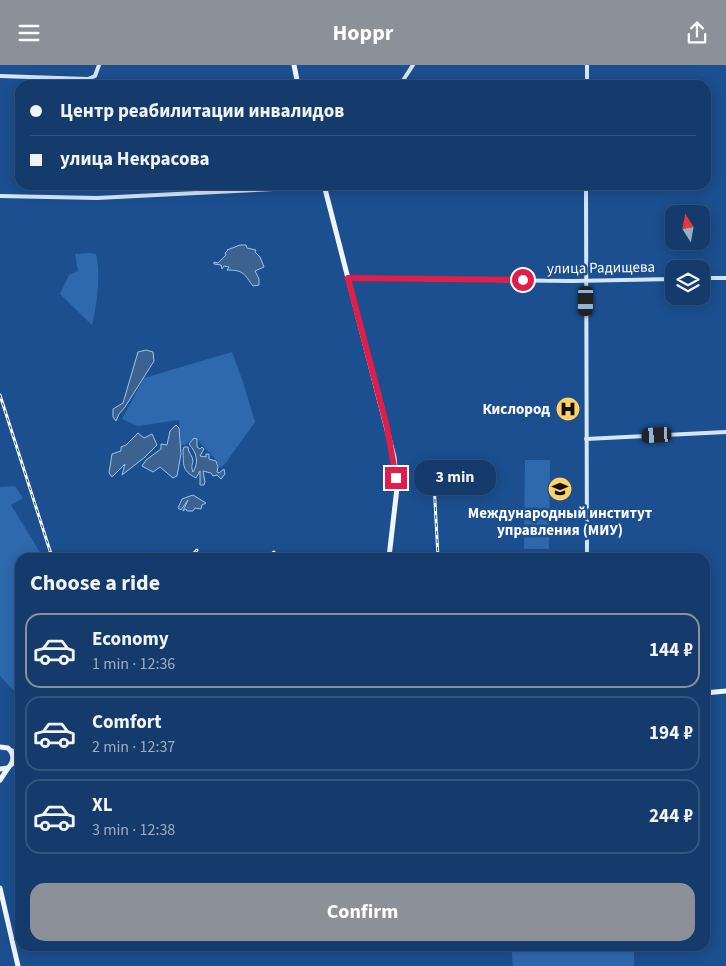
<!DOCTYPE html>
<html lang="en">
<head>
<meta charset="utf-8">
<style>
  body { margin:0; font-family:"Source Sans 3",sans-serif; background:#214673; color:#f1f3f6; height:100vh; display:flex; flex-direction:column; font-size:19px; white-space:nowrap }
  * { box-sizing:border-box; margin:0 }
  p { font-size:16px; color:#9dadc1 }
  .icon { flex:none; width:28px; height:28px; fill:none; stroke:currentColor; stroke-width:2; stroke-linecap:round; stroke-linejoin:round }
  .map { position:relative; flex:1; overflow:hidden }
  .details { position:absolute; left:15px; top:488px; width:695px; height:398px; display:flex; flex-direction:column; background:#143b6b; border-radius:15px; box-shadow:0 2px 12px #0003,0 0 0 1px #33557e }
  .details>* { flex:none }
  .banner { position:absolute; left:15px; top:15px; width:696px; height:110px; border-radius:15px; box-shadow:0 2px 12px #0003,0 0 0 1px #33557e; display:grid; align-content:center; height:110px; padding:0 15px; background:#143b6b }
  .needle { width:32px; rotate:349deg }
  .tools { position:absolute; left:665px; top:140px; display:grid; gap:10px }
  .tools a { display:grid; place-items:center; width:45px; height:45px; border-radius:10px; background:#143b6b; box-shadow:0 2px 12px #0003,0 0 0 1px #33557e; font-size:25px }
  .end { position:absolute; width:22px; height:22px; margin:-11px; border:6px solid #e11d48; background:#fff; box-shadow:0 0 0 2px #fff }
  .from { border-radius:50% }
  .bubble { position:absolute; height:35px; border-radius:15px; background:#143b6b; box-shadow:0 2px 12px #0003,0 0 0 1px #33557e; font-size:16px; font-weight:700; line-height:35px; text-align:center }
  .car { position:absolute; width:15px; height:30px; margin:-15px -8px; border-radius:6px; box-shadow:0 0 4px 1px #0007; background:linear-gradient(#222 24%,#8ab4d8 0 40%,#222 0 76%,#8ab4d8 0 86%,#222 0) }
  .banner b { display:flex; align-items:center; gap:18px; height:48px; font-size:19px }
  .banner b+b { border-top:1px solid #33557e }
  .banner i { width:12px; height:12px; background:#f1f3f6 }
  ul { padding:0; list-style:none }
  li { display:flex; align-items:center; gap:15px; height:75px; margin:0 10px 8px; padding:0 5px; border:2px solid #33557e; border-radius:15px }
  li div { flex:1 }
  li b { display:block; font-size:19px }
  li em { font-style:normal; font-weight:700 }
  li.current { border-color:#8c9099 }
  li>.icon { width:45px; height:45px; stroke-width:1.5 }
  h2 { padding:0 15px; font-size:22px; line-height:60px }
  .cta { display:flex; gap:10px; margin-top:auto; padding:10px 15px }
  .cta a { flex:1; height:58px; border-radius:15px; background:#8c9099; color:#fff; font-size:20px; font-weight:700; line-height:58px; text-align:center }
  header { display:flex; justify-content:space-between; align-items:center; height:65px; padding:0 15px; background:#8c9099; color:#fff; font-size:22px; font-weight:700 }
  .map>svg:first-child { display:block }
</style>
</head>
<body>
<header><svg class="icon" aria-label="menu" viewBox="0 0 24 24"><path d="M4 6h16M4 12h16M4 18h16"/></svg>Hoppr<svg class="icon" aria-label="share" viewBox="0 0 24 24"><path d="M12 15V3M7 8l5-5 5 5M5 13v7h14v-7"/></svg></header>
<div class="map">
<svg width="726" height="901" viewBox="0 0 726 901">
  <rect width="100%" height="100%" fill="#1b4f8f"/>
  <!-- green -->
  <g fill="#2e69ad">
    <path d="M 90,188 L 96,189 C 101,209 97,240 92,260 L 60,229 L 69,210 L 78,206 L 75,189 Z"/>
    <polygon points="232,287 243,317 255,357 225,399 220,403 216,395 195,372 185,380 181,380 179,355 138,361 122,354 144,313"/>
    <polygon points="525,395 550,395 549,484 524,484"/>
    <polygon points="15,421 23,433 11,440 43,492 20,492 20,632 0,611 0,422"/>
    <polygon points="511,880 634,880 634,901 513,901"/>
  </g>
  <!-- water -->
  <g fill="#3c6290" stroke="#9cc4f0">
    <path d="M 240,180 L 246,180 L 247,183 L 256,185 L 255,187 L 260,192 L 264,202 L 255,206 L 259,214 L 259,220 L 253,221 C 244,209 244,205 227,205 L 229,202 L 224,201 L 222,204 L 221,200 L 214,199 L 214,197 L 218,198 L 226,190 L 225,188 L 228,185 L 227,185 Z"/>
    <polygon points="146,285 153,287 154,296 125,342 119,349 116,356 113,352 113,344 123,338 138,287"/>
    <polygon points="176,360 179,363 181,389 177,411 173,413 160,402 153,407 142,401 146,395 161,384 161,379 167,380 170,366"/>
    <polygon points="138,368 144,373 152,369 157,380 145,392 122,410 125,399 112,412 109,408 112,389 121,386 121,382 126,380"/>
    <path d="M 194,373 L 197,374 L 197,382 L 200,384 L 202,382 L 204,384 L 200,391 L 206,392 L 206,389 L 209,389 L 209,394 L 216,396 L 218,402 L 217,407 L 219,408 L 224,404 L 225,409 L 221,414 L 217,410 L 213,411 L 211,408 L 203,406 L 205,417 L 204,420 L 200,420 L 200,406 L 196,413 C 181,405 184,400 183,385 L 184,382 L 188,382 C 188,388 193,391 193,396 C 192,401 191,402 193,407 C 199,397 197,388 189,379 Z"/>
    <polygon points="193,430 206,438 202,440 201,444 195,443 193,446 187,446 186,444 183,446 188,435 181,445 178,443 182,434"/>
  </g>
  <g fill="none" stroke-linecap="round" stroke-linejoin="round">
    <!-- secondary -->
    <g stroke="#d6e6fa" stroke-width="4">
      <polyline points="587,0 587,20"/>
      <polyline points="0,11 88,14 95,11 99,0"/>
      <polyline points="400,20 413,0"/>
      <polyline points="586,120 587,492"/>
      <polyline points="0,131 97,133 333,121"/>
      <polyline points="349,213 573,216 674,214"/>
      <polyline points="701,213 726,213"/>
      <polyline points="586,374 726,367"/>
      <polyline points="11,685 20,689"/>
      <polyline points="11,700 20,695"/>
    </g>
    <!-- primary -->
    <g stroke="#f0f6ff" stroke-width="5">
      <polyline points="294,0 298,20"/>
      <polyline points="324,120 394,392 397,423 389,492"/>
      <polyline points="705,628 726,626"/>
      <path d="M 0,682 L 8,683 C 14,689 15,696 8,703 L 0,704"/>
      <polyline points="0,715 8,703"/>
      <polyline points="0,823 18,901"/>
    </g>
    <defs>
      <g id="rail">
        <polyline points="0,330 52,492"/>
        <polyline points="434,418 438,492"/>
        <polyline points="190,492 197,485"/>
        <polyline points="268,492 274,487"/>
      </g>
    </defs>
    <!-- rail casing -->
    <use href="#rail" stroke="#fff" stroke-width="3"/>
    <!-- rail -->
    <use href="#rail" stroke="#1b4f8f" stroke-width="1" stroke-dasharray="4" stroke-linecap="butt"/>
  </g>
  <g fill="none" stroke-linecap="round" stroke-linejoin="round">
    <!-- route -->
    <polyline stroke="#e11d48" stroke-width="6" points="396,413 387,362 348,213 523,215"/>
  </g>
  <!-- icons -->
  <defs>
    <symbol id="hospital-disc" viewBox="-11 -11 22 22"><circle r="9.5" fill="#ffd166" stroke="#1b4f8f"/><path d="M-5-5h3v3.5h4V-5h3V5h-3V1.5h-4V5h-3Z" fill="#111"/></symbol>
    <symbol id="university-disc" viewBox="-11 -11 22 22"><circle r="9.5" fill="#ffd166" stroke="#1b4f8f"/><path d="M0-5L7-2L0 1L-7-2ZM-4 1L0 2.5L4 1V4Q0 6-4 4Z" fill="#111"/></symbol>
  </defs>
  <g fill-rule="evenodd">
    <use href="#hospital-disc" x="554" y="330" width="28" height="28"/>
    <use href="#university-disc" x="546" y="410" width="28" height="28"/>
  </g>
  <g text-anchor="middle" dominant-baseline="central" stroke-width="5" stroke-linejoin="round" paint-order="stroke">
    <!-- street labels -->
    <g font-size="15" fill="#fff" stroke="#1b4f8f">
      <text transform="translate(601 203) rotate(-1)">улица Радищева</text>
    </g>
    <!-- poi labels -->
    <g font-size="15" font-weight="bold" fill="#fff" stroke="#1b4f8f" text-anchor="end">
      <text x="550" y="344">Кислород</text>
      <text x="560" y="448" text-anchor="middle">Международный институт<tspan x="560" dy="17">управления (МИУ)</tspan></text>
    </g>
  </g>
</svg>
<div class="tools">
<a><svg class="needle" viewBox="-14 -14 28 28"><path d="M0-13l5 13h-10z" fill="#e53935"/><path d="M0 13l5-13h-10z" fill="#9dadc1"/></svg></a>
<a><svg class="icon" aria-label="layers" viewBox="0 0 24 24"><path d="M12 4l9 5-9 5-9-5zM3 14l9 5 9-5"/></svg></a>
</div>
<i class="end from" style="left:523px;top:215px"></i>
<i class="end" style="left:396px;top:413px"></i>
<div class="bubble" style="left:414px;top:395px;width:82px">3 min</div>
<i class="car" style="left:586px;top:236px;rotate:181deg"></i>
<i class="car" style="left:657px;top:370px;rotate:267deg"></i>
<div class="banner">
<b><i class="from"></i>Центр реабилитации инвалидов</b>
<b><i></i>улица Некрасова</b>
</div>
<section class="details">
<h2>Choose a ride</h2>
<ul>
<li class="current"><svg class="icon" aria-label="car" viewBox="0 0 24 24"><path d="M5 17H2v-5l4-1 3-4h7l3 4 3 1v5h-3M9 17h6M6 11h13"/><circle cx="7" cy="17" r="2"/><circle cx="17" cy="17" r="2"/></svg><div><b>Economy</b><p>1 min · 12:36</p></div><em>144 ₽</em></li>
<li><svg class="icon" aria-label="car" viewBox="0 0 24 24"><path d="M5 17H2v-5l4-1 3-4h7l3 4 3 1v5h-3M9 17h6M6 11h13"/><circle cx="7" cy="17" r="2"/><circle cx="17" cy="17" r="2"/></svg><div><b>Comfort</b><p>2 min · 12:37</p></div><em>194 ₽</em></li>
<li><svg class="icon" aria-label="car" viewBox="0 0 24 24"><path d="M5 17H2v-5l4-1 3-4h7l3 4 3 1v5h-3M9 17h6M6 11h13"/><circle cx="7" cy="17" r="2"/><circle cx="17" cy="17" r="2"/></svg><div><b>XL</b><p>3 min · 12:38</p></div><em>244 ₽</em></li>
</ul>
<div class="cta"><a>Confirm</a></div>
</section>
</div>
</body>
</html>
